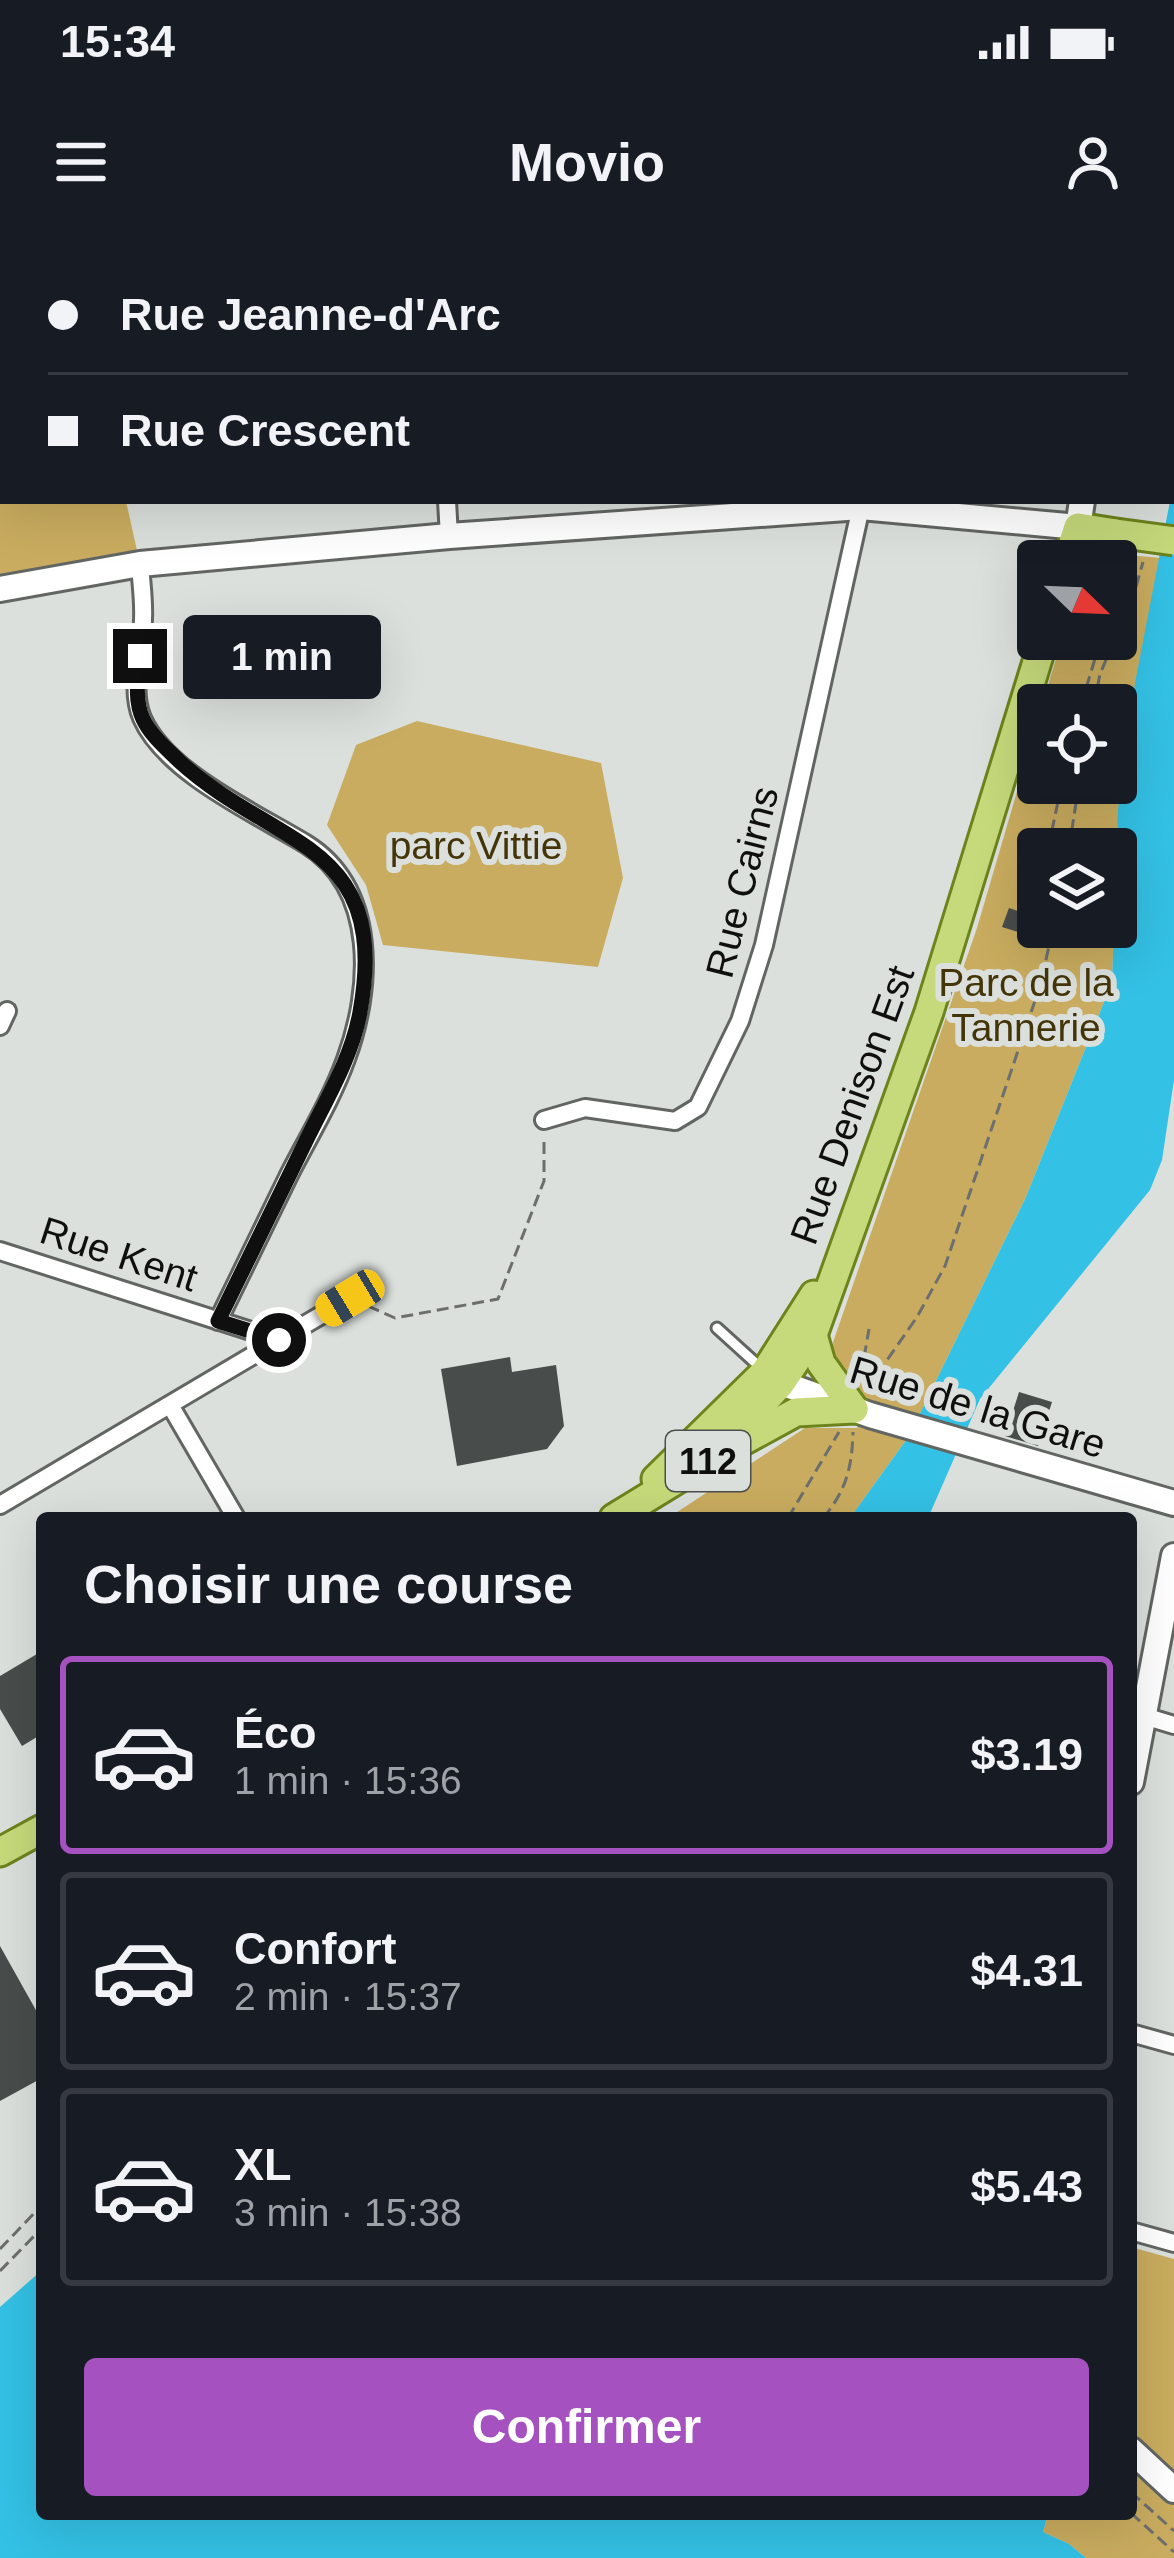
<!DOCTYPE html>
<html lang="fr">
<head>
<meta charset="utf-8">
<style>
  body { margin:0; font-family:Arial,sans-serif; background:#242831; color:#f1f3f6; height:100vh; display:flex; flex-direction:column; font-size:45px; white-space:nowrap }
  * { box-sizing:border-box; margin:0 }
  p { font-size:39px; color:#9ea1a6 }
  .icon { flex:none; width:66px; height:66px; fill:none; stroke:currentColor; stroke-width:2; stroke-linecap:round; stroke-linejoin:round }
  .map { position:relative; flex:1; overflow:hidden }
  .panel { position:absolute; left:36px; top:1272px; width:1101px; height:1008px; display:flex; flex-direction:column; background:#171b24; border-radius:12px; box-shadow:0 12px 48px #0002 }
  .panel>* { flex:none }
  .hud { position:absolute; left:0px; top:0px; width:1176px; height:264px; box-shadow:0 12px 48px #0002; display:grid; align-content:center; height:264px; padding:0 48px; background:#171b24 }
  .needle { width:78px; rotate:113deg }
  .controls { position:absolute; left:1017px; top:300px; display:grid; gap:24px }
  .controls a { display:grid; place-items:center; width:120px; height:120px; border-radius:12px; background:#171b24; box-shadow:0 12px 48px #0002; font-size:60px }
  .end { position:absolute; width:54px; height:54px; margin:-27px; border:15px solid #0e0f0e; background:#fff; box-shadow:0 0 0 6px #fff }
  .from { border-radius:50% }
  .bubble { position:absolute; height:84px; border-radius:12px; background:#171b24; box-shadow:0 12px 48px #0002; font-size:39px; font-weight:700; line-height:84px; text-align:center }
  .car { position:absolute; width:36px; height:72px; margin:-36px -18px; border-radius:15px; box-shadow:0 0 9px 3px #0007; background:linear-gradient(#f5c518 24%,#345 0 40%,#f5c518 0 76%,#345 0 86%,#f5c518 0) }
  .hud b { display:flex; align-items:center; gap:42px; height:114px; font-size:45px }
  .hud b+b { border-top:3px solid #363941 }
  .hud i { width:30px; height:30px; background:#f1f3f6 }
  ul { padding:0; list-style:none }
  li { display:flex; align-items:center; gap:36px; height:198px; margin:0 24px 18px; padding:0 24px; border:6px solid #363941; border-radius:12px }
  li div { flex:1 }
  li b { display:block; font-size:45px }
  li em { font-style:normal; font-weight:700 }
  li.active { border-color:#a551c0 }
  li>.icon { width:108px; height:108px; stroke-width:1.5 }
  h2 { padding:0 48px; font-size:54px; line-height:144px }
  .cta { display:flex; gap:24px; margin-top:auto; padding:24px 48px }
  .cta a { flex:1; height:138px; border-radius:12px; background:#a551c0; color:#fff; font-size:48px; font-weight:700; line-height:138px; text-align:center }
  .status { display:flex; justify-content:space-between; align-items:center; height:84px; padding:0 60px; background:#171b24; direction:ltr }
  .status svg { height:33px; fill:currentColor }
  header { display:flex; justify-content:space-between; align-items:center; height:156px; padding:0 48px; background:#171b24; font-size:54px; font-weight:700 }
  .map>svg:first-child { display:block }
</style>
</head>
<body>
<div class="status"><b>15:34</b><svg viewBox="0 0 49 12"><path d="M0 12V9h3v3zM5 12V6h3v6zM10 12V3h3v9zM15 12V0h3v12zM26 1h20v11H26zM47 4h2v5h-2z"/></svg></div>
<header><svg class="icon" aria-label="menu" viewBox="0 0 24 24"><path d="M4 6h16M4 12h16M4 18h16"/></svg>Movio<svg class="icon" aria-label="person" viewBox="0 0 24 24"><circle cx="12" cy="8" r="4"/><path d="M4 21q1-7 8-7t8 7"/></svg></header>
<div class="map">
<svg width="1174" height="2318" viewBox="0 0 1174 2318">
  <rect width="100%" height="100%" fill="#dbe0dc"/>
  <!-- green -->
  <g fill="#c9ac5f">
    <polygon points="0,0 885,0 3,3 3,261 126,261 140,324 0,350"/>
    <path d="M 1116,314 L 1161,318 C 1141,417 1120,516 1116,618 L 1116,609 L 1038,609 L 1038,687 L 1114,687 L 1112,742 L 1026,957 L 909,1196 L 850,1278 L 668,1278 L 805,1188 L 857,1188 L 863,1166 L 831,1108 L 977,688 L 1038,480 L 1038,543 L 1116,543 L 1116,465 L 1042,465 L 1062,399 L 1116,399 L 1116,321 L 1103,321 Z"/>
    <polygon points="417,481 601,523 623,638 598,727 383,705 366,645 327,585 356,505"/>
    <polygon points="1131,2007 1174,2019 1174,2318 1086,2318 1069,2304 1043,2292 1048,2274 1131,2274"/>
  </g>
  <!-- water -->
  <g fill="#33c1e5">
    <polygon points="1174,221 1174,840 1162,920 1150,950 980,1159 928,1278 850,1278 909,1196 1026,957 1112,742 1118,570 1135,443 1170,261 1173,261"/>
    <polygon points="42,2030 42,2274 1048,2274 1043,2292 1069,2304 1086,2318 0,2318 0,2067"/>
  </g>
  <!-- building -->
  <g fill="#484d4c">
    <polygon points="1009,668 1030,675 1024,694 1002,687"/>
    <polygon points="510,1117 512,1132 556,1125 564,1186 547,1209 457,1226 441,1129"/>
    <polygon points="1019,1152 1052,1162 1038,1206 1005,1196"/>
    <polygon points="42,1411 42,1494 22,1506 0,1469 0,1436"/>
    <polygon points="0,1706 42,1781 42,1838 0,1861"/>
  </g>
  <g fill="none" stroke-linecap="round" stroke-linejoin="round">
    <defs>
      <polyline id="lane" points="717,1088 761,1128"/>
      <g id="street">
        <polyline points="431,0 431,3"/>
        <polyline points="447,261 449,296"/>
        <path d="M 140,324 C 141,342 144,360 143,379 C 143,410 129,448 142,478 C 166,533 257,574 306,604 C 378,649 372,749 346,819 C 332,858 309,896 290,933 C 266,983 242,1032 218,1081"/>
        <polyline points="0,786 7,771"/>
        <polyline points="544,880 585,868 675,881 698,867 740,781 764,705 861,267"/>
        <polyline points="0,1011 279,1100"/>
        <polyline points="170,1165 236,1278"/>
        <polyline points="0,1265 350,1058"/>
        <polyline points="1144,1476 1174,1485"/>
        <polyline points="1131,1793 1174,1805"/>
        <polyline points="1131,1991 1174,2003"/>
      </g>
      <g id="secondary">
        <polyline points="1122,3 1122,0"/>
        <polyline points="0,349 140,324 449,296 861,267 1078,287 1082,261"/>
        <polyline points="766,1133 781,1143 870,1175 1174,1263"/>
        <polyline points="1131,1542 1174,1316"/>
        <polyline points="1131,2210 1174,2250"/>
      </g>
      <g id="primary">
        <polyline points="1067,321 1078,287 1116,293"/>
        <polyline points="813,1095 821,1123 854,1169"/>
        <polyline points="730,1208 796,1172 854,1169"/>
        <polyline points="656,1239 765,1132 814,1055"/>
        <polyline points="614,1278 712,1218 781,1143 813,1095 929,772 1044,399"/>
        <polyline points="0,1612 42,1589"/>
      </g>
    </defs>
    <!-- lane casing -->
    <use href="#lane" stroke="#626663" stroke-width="15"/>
    <!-- street casing -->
    <use href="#street" stroke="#626663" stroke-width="22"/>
    <!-- secondary casing -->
    <use href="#secondary" stroke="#626663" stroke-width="30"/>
    <!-- primary casing -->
    <use href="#primary" stroke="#6d831c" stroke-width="33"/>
    <!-- path -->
    <g stroke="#6c6f6d" stroke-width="3" stroke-dasharray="12 6" stroke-linecap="butt">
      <polyline points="1173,41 1174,37"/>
      <polyline points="1116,365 1120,375 1116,377"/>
      <polyline points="1116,397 1132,361 1143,322"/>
      <polyline points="1081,465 1101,399"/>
      <polyline points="1094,465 1100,434 1115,399"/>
      <polyline points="1048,609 1062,543"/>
      <polyline points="1069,609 1079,543"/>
      <polyline points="368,1066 395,1078 498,1059 544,941 544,900"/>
      <polyline points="861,1135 869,1089"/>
      <polyline points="867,1149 917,1077 945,1026 1041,743 1053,687"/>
      <polyline points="788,1278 839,1192"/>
      <path d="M 823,1278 C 846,1251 852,1228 853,1192"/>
      <polyline points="0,2009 42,1965"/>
      <polyline points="0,2031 42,1988"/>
      <polyline points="1131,2252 1174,2291"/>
      <polyline points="1131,2273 1174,2312"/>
    </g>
    <!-- lane -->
    <use href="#lane" stroke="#fff" stroke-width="9"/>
    <!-- street -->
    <use href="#street" stroke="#fff" stroke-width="16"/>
    <!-- secondary -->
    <use href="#secondary" stroke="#fff" stroke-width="24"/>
    <!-- primary -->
    <use href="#primary" stroke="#c6da7b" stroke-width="27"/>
    <defs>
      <polyline id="primary-bridge" points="1116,293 1174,301"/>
    </defs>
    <!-- primary-bridge casing -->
    <use href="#primary-bridge" stroke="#6d831c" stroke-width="33" stroke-linecap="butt"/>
    <!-- primary-bridge -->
    <use href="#primary-bridge" stroke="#c6da7b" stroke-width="27"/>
  </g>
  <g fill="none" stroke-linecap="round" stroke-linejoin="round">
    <!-- route -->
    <path stroke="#0e0f0e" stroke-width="15" d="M 140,416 C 138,437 134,460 143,479 C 151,496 166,508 179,521 C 275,609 391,600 360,772 C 352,817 327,858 307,899 C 277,960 248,1020 218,1081 L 279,1100"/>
  </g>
  <g text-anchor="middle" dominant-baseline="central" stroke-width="12" stroke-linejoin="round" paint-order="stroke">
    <!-- shield labels -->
    <rect fill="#dbe0dc" stroke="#4c4e4c" stroke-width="3" x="666" y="1191" width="84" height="60" rx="9"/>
    <g font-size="36" font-weight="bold" fill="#0e0f0e">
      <text x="708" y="1221">112</text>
    </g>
    <!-- park labels -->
    <g font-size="39" fill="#443509" stroke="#dbe0dc">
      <text x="476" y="605">parc Vittie</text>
      <text x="1026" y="742">Parc de la<tspan x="1026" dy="45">Tannerie</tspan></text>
    </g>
    <!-- street labels -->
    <g font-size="39" fill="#0e0f0e" stroke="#dbe0dc">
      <text transform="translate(742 642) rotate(-76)">Rue Cairns</text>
      <text transform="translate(852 865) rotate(-70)">Rue Denison Est</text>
      <text transform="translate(119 1014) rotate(18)">Rue Kent</text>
      <text transform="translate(978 1167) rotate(17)">Rue de la Gare</text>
    </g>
  </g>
</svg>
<div class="controls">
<a><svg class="needle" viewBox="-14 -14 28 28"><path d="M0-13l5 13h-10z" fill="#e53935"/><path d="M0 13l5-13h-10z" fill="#9ea1a6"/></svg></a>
<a><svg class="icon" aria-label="locate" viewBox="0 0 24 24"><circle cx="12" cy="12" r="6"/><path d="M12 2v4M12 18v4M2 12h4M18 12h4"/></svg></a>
<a><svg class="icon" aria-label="layers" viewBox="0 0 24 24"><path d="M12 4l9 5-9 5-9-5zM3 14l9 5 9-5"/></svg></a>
</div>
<i class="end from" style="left:279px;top:1100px"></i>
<i class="end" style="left:140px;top:416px"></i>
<div class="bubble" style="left:183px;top:375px;width:198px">1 min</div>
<i class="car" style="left:350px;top:1058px;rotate:239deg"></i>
<div class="hud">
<b><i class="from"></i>Rue Jeanne-d'Arc</b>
<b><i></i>Rue Crescent</b>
</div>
<section class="panel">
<h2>Choisir une course</h2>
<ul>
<li class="active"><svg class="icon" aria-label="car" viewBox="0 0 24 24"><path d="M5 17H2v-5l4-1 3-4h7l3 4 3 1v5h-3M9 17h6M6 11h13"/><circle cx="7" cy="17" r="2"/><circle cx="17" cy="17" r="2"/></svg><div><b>Éco</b><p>1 min · 15:36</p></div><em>$3.19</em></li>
<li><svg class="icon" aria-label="car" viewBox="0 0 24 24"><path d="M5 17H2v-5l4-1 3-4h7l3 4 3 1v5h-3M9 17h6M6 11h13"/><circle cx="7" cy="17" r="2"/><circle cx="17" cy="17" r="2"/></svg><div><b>Confort</b><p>2 min · 15:37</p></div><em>$4.31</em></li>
<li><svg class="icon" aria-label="car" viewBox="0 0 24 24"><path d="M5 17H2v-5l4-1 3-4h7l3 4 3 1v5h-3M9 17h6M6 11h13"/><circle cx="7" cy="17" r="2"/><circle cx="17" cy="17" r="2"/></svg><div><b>XL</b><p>3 min · 15:38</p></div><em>$5.43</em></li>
</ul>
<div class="cta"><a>Confirmer</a></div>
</section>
</div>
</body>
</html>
